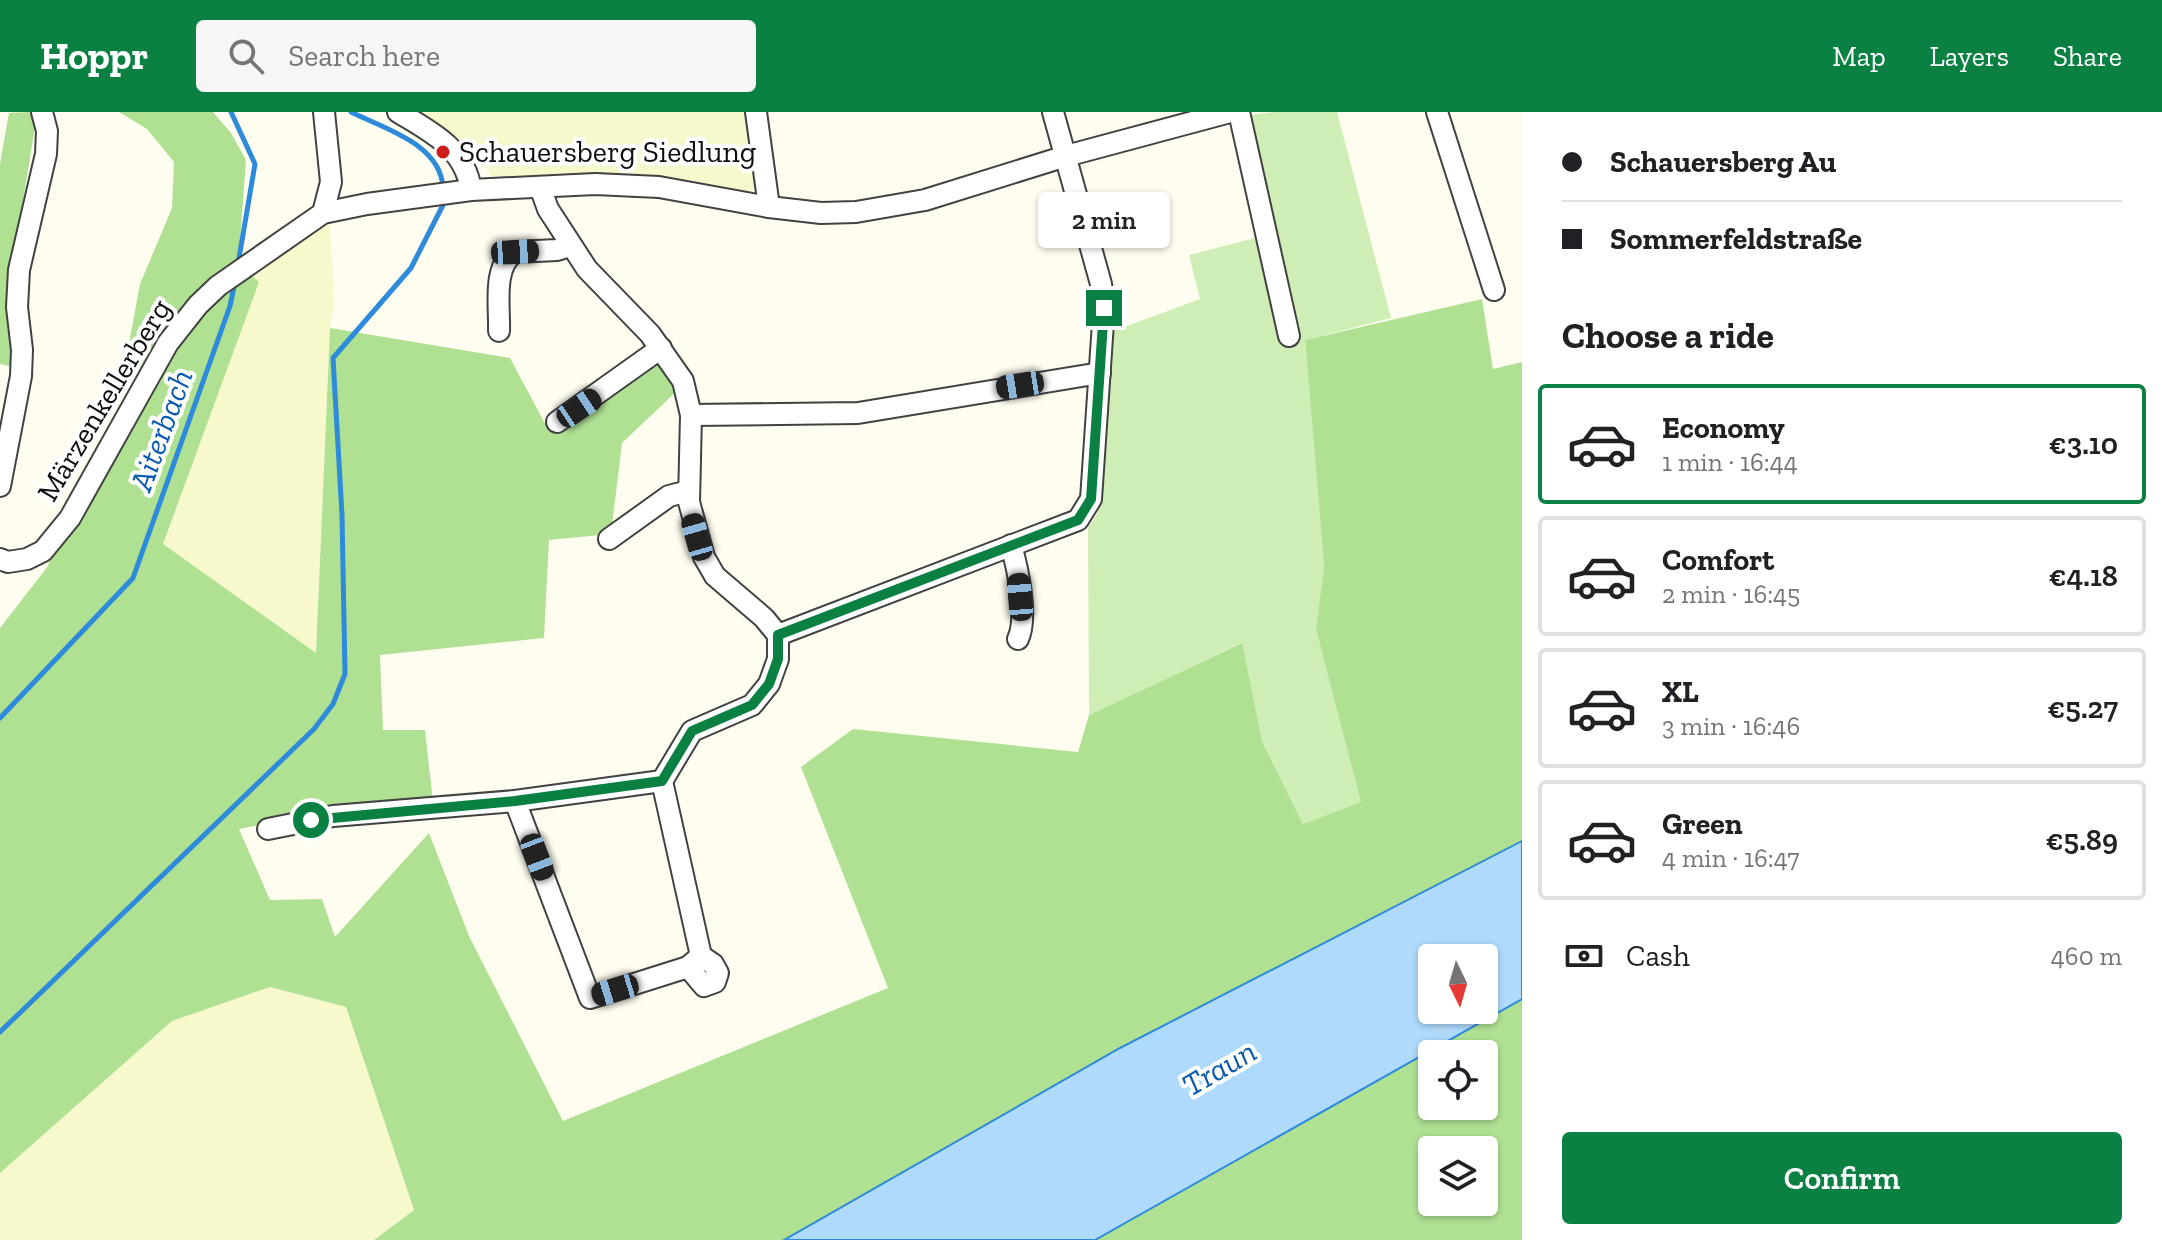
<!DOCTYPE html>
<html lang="en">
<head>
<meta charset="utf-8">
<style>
  body { margin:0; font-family:"Zilla Slab",serif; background:#f6f6f6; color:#202124; height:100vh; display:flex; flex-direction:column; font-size:30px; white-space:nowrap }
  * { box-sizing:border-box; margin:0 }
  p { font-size:26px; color:#757577 }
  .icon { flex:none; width:44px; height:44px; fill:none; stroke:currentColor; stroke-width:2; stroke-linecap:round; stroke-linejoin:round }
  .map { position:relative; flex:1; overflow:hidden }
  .details { display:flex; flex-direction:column; background:#fff; width:640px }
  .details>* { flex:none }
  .top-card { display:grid; align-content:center; height:176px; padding:0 40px; background:#fff }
  .needle { width:52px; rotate:175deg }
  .tools { position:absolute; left:1418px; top:832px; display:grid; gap:16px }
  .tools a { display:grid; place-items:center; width:80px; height:80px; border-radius:8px; background:#fff; box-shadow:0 2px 6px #0004; font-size:40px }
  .end { position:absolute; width:36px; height:36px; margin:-18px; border:10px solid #0b8043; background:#fff; box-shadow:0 0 0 4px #fff }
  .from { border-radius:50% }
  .bubble { position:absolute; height:56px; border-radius:8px; background:#fff; box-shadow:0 2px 6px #0004; font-size:26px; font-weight:600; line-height:56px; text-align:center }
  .car { position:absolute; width:24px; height:48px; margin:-24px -12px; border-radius:10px; box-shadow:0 0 6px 2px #0007; background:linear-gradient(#222 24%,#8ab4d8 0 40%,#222 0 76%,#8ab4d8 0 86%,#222 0) }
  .top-card b { display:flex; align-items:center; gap:28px; height:76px; font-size:30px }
  .top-card b+b { border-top:2px solid #e0e0e0 }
  .top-card i { width:20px; height:20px; background:#202124 }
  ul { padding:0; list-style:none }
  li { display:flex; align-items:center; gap:24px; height:120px; margin:0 16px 12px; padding:0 24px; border:4px solid #e0e0e0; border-radius:8px }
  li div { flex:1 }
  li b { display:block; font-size:30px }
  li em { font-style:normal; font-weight:600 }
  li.selected { border-color:#0b8043 }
  li>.icon { width:72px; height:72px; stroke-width:1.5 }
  h2 { padding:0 40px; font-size:36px; line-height:96px }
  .pay { display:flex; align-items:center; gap:20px; height:88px; padding:0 40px; font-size:30px }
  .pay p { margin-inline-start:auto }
  .cta { display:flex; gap:16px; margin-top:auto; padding:16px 40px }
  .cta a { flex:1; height:92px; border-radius:8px; background:#0b8043; color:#fff; font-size:32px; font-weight:600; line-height:92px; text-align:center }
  header { display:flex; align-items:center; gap:48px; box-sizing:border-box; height:112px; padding:0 40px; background:#0b8043; color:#fff }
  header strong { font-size:38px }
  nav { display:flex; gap:44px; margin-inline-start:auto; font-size:28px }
  .search { width:560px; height:72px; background:#f6f6f6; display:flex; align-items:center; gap:20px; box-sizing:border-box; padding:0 28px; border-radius:8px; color:#757577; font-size:30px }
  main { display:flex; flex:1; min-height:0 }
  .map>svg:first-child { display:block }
</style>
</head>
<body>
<header>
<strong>Hoppr</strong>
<div class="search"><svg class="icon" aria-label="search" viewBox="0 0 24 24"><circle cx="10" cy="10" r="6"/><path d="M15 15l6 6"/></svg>Search here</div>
<nav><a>Map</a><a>Layers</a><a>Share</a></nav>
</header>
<main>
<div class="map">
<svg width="1522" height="1128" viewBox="0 0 1522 1128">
  <rect width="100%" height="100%" fill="#fffdf0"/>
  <!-- farmland -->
  <g fill="#f8f8cd">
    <polygon points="408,0 749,0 758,76 746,81 616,63 491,64 483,48"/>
    <polygon points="330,109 334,192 330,216 316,542 163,432 258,170 249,162"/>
    <polygon points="270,875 346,895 414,1098 374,1128 0,1128 0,1061 172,909"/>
  </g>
  <!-- green -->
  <polygon fill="#cfeeb5" points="1275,0 1337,0 1391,206 1305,228 1324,456 1316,517 1362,690 1303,712 1262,629 1241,531 1089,603 1088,416 1098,401 1111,220 1200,187 1189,143 1263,124 1241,4"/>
  <!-- forest -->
  <g fill="#b0e193" fill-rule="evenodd">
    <polygon points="29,0 36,9 9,175 8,211 17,256 0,252 0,52 9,1"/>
    <polygon points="119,0 213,0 231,21 246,48 239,144 249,162 259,170 163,432 316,541 330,216 510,246 549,319 657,249 679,277 622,331 611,422 549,428 544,526 380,543 383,618 425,618 433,690 335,698 239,717 270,788 322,787 335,825 429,721 469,824 563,1009 888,876 801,655 853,617 1078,640 1089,603 1242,531 1262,629 1303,712 1361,690 1316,517 1324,455 1305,228 1482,187 1493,257 1522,250 1522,729 1120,936 784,1128 374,1128 414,1098 346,895 270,875 172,909 0,1061 0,516 48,454 52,436 155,260 125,253 140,172 172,96 174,50 147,17"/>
    <path d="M 1522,887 L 1522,1128 L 1095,1128 ZM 1432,942 L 1484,942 L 1484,994 L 1432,994 ZM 1432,1038 L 1484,1038 L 1484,1090 L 1432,1090 Z"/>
  </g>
  <!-- water -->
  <path fill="#afdafc" stroke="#2e8adb" stroke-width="2" fill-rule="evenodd" d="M 1522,729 L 1522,887 L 1095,1128 L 784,1128 L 1120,936 ZM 1432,846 L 1484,846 L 1484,898 L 1432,898 Z"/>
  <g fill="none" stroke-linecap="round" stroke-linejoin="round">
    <!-- stream -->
    <g stroke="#2e8adb" stroke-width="5">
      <polyline points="231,0 255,52 238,152"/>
      <path d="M 351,0 C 385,17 441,32 443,76"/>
      <polyline points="0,606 133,466 230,194 235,170"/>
      <polyline points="0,920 314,617 333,592 345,562 342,403 333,246 411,156 443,93 443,86"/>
    </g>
    <defs>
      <g id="minor">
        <path d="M 398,0 C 431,20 465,36 471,78"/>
        <polyline points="756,0 769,95"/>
        <polyline points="1239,0 1289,224"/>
        <polyline points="1437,0 1494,178"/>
        <polyline points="323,101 331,70 324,0"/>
        <path d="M 499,219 C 500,196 492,154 515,140 L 557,138 L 570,134"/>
        <polyline points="691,303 858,301 1100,261"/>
        <polyline points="557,310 661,236"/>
        <polyline points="0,374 21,264 22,238 17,195 19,158 46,42 47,19 42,0"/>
        <polyline points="609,427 669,384 688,379"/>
        <path d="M 1011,433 C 1018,457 1028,506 1018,527"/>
        <polyline points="0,447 8,450 27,447 43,439 70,406 168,231 198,193 218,174 323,101 367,92 471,78 595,72 659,75 769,95 821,101 856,100 925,88 1066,44 1230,0"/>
        <polyline points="778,523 1078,408 1091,387 1104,196 1101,172 1053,0"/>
        <polyline points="515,689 590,886 688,855 701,844 662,669"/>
        <polyline points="268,717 333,704 515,689 662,669 692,619 752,593 769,572 778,547 778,523 764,506 715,464 704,445 689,390 691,303 683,269 650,222 587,157 548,97 540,75"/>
        <polyline points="688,855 704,874 715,870 718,861 713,852 701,844"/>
      </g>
    </defs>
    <!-- minor casing -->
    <use href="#minor" stroke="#424242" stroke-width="24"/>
    <!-- minor -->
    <use href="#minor" stroke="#fff" stroke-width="20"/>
  </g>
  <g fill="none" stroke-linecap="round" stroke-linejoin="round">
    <!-- route -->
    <polyline stroke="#0b8043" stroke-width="10" points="311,708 515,689 662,669 692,619 752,593 769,572 778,547 778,523 1078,408 1091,387 1104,196"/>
  </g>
  <!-- markers -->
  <circle fill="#ce1c18" stroke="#fff" stroke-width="3" cx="443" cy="40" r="8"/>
  <g text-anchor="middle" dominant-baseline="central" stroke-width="8" stroke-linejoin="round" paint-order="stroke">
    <!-- poi labels -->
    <g font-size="30" fill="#0f0f0f" stroke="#fff" text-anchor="start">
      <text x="459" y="40">Schauersberg Siedlung</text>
    </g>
    <!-- street labels -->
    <g font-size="30" fill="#0f0f0f" stroke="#fff">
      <text transform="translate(104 288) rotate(-59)">Märzenkellerberg</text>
    </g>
    <!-- water labels -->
    <g font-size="32" font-style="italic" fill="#0a5bae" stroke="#fff">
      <text transform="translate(161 318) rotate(-70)">Aiterbach</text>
      <text transform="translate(1219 956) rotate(-30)">Traun</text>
    </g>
  </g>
</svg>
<div class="tools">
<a><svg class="needle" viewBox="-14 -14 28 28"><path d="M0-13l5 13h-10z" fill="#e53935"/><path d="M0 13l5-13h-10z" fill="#757577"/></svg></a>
<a><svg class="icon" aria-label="locate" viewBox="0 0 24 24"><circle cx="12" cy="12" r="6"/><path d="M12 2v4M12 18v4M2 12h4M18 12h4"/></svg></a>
<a><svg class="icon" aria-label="layers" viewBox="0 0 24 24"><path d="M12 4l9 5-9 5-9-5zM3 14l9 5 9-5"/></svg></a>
</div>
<i class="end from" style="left:311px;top:708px"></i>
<i class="end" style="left:1104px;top:196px"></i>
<div class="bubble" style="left:1038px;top:80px;width:132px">2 min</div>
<i class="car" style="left:515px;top:140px;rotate:87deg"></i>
<i class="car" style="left:1020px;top:273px;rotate:261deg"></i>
<i class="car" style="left:579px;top:296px;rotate:56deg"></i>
<i class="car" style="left:697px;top:425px;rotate:344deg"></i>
<i class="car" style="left:1020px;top:485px;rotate:355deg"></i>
<i class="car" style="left:537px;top:745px;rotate:159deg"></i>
<i class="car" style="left:615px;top:878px;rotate:253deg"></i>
</div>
<section class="details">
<div class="top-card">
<b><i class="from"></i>Schauersberg Au</b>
<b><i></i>Sommerfeldstraße</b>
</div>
<h2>Choose a ride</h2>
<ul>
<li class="selected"><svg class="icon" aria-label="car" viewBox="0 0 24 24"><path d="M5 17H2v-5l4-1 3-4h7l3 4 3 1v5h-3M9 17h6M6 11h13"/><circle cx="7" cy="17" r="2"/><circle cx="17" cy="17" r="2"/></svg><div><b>Economy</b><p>1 min · 16:44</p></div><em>€3.10</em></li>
<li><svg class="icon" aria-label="car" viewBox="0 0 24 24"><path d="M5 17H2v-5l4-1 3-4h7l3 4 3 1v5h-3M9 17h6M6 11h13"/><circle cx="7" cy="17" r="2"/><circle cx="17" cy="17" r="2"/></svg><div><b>Comfort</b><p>2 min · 16:45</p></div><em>€4.18</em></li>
<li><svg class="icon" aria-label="car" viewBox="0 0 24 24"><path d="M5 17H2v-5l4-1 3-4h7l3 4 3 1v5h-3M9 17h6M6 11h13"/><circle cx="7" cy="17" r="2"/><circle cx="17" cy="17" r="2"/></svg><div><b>XL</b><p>3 min · 16:46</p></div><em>€5.27</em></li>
<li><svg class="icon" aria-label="car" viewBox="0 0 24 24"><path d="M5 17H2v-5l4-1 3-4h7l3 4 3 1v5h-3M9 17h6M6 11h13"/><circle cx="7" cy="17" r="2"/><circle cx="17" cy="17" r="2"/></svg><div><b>Green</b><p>4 min · 16:47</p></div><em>€5.89</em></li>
</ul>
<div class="pay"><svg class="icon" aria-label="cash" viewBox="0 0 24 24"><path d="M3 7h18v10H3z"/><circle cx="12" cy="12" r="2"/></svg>Cash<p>460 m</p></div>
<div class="cta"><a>Confirm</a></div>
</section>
</main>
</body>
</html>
